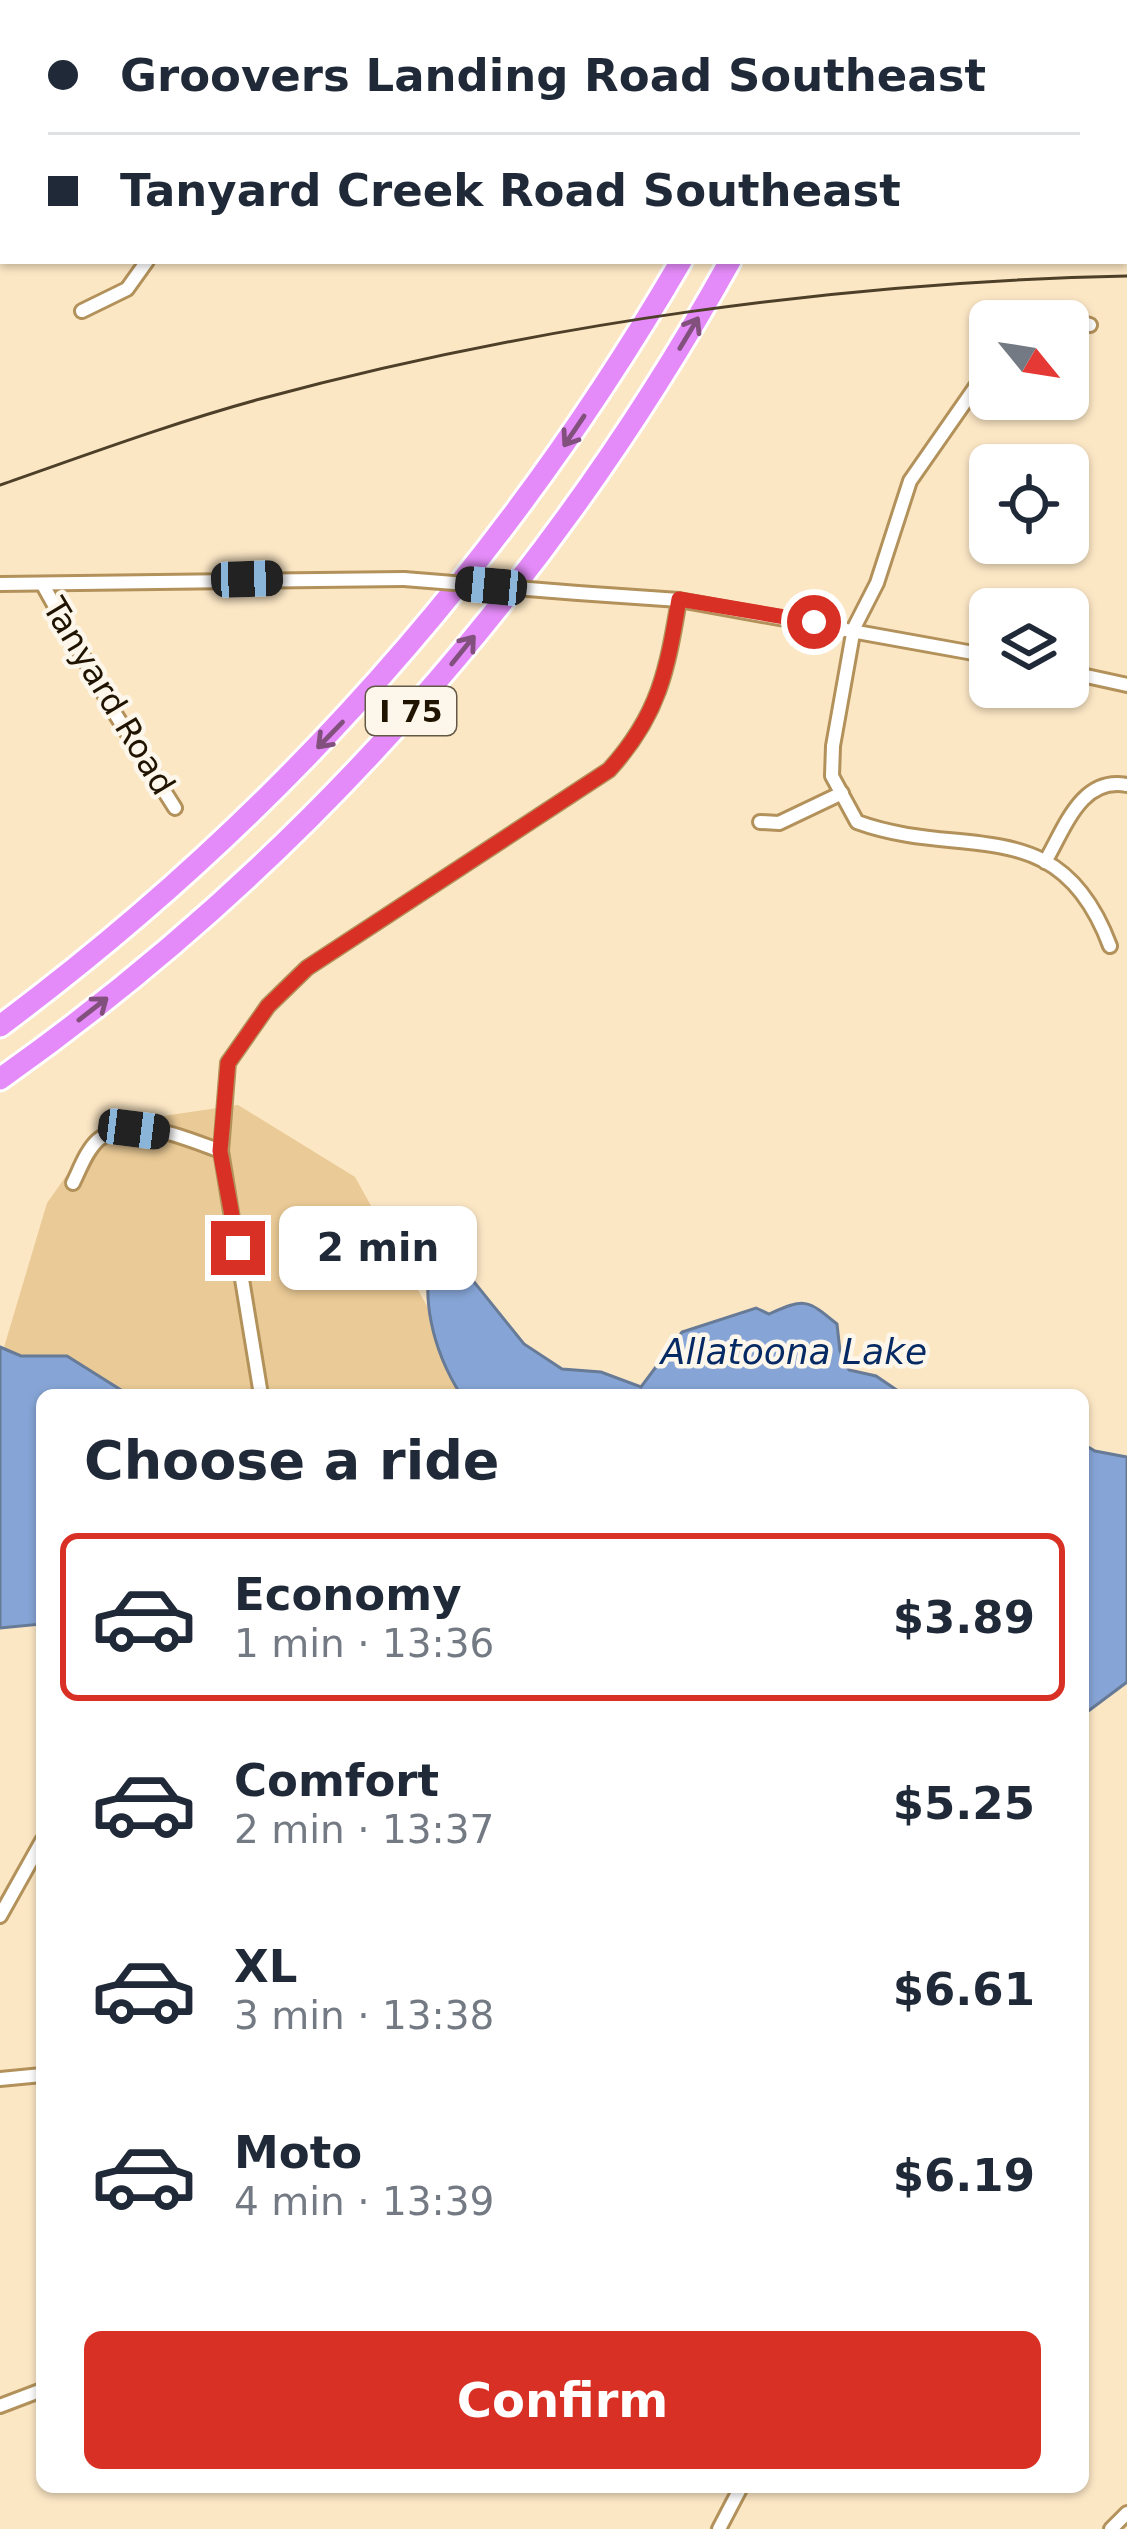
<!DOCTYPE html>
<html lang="en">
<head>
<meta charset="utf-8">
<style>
  body { margin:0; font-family:"DejaVu Sans",sans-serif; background:#f2f2f3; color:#1f2937; height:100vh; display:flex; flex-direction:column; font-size:45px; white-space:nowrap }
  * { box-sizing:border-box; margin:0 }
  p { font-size:39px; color:#747a83 }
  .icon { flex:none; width:66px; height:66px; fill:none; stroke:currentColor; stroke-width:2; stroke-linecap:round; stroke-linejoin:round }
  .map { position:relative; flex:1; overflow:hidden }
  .drawer { position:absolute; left:36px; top:1389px; width:1053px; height:1104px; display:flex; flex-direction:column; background:#fff; border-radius:18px; box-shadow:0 3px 9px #0004 }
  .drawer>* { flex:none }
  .hud { position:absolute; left:0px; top:0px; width:1128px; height:264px; box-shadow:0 3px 9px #0004; display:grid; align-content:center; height:264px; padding:0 48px; background:#fff }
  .needle { width:78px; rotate:120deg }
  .fabs { position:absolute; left:969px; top:300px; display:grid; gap:24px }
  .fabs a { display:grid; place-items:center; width:120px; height:120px; border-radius:18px; background:#fff; box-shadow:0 3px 9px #0004; font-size:60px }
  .end { position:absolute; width:54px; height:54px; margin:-27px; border:15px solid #d93025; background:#fff; box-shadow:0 0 0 6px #fff }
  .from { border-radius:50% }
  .bubble { position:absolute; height:84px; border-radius:18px; background:#fff; box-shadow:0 3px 9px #0004; font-size:39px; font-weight:800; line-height:84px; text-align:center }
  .car { position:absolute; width:36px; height:72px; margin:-36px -18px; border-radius:15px; box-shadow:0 0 9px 3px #0007; background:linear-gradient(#222 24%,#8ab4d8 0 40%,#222 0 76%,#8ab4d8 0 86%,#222 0) }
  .hud b { display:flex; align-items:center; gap:42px; height:114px; font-size:45px }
  .hud b+b { border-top:3px solid #e0e1e3 }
  .hud i { width:30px; height:30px; background:#1f2937 }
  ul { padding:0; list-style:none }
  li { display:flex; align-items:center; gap:36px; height:168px; margin:0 24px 18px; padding:0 24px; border:6px solid transparent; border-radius:18px }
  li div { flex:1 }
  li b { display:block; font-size:45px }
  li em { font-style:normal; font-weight:800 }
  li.on { border-color:#d93025 }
  li>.icon { width:108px; height:108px; stroke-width:1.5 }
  h2 { padding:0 48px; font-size:54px; line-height:144px }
  .action { display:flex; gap:24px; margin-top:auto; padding:24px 48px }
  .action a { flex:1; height:138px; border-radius:18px; background:#d93025; color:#fff; font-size:48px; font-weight:800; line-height:138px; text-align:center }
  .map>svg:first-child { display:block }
</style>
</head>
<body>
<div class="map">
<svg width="1127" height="2529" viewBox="0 0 1127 2529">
  <rect width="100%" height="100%" fill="#fce7c5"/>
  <!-- green -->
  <g fill="#eaca96">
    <polygon points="451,0 798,0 450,3"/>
    <polygon points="238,1105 355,1177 427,1306 443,1357 470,1395 42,1395 2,1354 47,1203 102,1125"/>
  </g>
  <!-- water -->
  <g fill="#86a5d6" stroke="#677a96" stroke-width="3">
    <path d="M 435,1244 L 454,1257 L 524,1344 L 562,1369 L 601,1372 L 641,1387 L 682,1332 L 756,1308 L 769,1314 C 805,1298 807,1299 837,1324 L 840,1351 L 849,1370 L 876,1376 L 904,1395 L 461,1395 C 433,1351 418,1294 435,1244 Z"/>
    <polygon points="0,1347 21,1356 67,1356 129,1395 42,1395 42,1624 0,1628"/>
    <polygon points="1083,1444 1095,1451 1127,1457 1127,1682 1083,1715"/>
  </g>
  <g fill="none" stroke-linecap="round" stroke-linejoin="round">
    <defs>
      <g id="minor">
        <polyline points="984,0 987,3"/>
        <polyline points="1125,37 1127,33"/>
        <polyline points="1125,115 1127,116"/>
        <polyline points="82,311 127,289 147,261"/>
        <polyline points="1004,321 1011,313 1040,310 1090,325"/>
        <path d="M 990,354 L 979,382 L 910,481 L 877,583 L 854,628 L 833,746 L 832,776 L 857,822 C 964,861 1059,809 1110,946"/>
        <polyline points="0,584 404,579"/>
        <polyline points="43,585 114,712 175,808"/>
        <polyline points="578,593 679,600 990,656"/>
        <polyline points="1068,672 1127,685"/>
        <polyline points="760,822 779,823 842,793"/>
        <path d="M 1045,862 C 1065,828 1081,776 1127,785"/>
        <path d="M 73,1183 C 80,1169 86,1151 98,1140 C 131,1112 186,1139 221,1151"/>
        <path d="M 261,1395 L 221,1151 L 228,1063 L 268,1006 L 307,968 L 609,770 C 659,715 667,671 679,600"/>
        <polyline points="0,1916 42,1841"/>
        <polyline points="0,2079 42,2075"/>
        <polyline points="0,2406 42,2390"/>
        <polyline points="719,2529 741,2487"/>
        <polyline points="1111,2529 1127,2513"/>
      </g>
      <g id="tertiary">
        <polyline points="693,3 695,0"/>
        <polyline points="0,86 3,85"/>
      </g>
      <g id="motorway">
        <polyline points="824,3 826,0"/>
        <polyline points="873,3 875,0"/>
        <path d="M 0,1026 C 278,819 506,561 681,261"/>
        <path d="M 0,1079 C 301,866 551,583 730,261"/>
      </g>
    </defs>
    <!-- minor casing -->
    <use href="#minor" stroke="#b2915a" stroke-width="18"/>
    <!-- tertiary casing -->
    <use href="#tertiary" stroke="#b2915a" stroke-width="21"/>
    <!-- motorway casing -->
    <use href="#motorway" stroke="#fff" stroke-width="27"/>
    <!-- minor -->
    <use href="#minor" stroke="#fff" stroke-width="12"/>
    <!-- tertiary -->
    <use href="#tertiary" stroke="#fff" stroke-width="15"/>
    <!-- motorway -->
    <use href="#motorway" stroke="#e58bf9" stroke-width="21"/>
    <!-- rail -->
    <path stroke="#4d3f28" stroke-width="3" d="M 0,485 C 86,455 172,423 260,399 C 538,324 840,282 1127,276"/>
    <defs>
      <polyline id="minor-bridge" points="404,579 578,593"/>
    </defs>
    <!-- minor-bridge casing -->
    <use href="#minor-bridge" stroke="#b2915a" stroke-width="18" stroke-linecap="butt"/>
    <!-- minor-bridge -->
    <use href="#minor-bridge" stroke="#fff" stroke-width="12"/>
  </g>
  <!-- one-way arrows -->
  <defs><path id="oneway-shaft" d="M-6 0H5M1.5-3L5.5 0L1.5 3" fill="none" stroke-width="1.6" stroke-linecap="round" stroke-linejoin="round" transform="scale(3)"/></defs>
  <g stroke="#82507c">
    <use href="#oneway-shaft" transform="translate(689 333) rotate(-59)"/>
    <use href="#oneway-shaft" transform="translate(574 431) rotate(124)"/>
    <use href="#oneway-shaft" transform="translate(463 650) rotate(-51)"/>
    <use href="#oneway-shaft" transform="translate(330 735) rotate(134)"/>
    <use href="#oneway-shaft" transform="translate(93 1009) rotate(-38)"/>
  </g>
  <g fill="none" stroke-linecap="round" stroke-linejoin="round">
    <!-- route -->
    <path stroke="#d93025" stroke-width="15" d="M 238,1248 L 220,1151 L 228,1063 L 268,1006 L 307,968 L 609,770 C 659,715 667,671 679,599 L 814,622"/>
  </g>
  <g text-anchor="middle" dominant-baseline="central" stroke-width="9" stroke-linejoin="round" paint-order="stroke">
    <!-- shield labels -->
    <rect fill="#fdf6eb" stroke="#625846" stroke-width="3" x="366" y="687" width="90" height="48" rx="9"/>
    <g font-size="30" font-weight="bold" fill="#201400">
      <text x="411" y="711">I 75</text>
    </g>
    <!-- street labels -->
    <g font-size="33" fill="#201400" stroke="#fdf6eb">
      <text transform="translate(109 696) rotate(59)">Tanyard Road</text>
    </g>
    <!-- water labels -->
    <g font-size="36" font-style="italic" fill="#062a64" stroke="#fdf6eb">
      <text x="794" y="1351">Allatoona Lake</text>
    </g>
  </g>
</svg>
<div class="fabs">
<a><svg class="needle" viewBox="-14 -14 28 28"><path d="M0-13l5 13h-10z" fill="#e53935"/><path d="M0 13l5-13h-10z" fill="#747a83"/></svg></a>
<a><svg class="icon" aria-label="locate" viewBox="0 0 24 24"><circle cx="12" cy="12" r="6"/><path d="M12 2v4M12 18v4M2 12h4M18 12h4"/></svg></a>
<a><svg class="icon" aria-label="layers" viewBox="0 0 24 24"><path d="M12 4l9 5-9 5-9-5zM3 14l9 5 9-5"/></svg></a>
</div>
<i class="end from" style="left:814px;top:622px"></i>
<i class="end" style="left:238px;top:1248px"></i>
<div class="bubble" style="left:279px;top:1206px;width:198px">2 min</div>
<i class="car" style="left:247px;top:579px;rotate:88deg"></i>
<i class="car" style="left:491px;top:586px;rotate:275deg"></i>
<i class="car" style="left:134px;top:1129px;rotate:97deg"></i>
<div class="hud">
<b><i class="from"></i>Groovers Landing Road Southeast</b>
<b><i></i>Tanyard Creek Road Southeast</b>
</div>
<section class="drawer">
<h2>Choose a ride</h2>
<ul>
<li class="on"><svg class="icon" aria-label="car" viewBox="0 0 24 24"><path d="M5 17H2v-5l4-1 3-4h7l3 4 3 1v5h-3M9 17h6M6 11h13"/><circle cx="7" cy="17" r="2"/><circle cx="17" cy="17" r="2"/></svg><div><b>Economy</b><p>1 min · 13:36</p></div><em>$3.89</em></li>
<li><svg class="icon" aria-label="car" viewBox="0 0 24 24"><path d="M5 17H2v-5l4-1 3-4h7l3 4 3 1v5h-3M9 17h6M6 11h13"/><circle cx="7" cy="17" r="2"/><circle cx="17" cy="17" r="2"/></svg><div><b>Comfort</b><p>2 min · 13:37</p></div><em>$5.25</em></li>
<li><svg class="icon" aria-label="car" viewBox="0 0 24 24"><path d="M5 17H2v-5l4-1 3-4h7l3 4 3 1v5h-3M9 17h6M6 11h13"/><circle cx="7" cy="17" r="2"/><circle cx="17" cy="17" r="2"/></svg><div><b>XL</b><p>3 min · 13:38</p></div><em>$6.61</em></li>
<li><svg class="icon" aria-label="car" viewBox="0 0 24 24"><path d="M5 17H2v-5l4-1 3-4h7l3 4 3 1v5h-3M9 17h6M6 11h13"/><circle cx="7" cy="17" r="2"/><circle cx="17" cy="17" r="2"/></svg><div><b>Moto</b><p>4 min · 13:39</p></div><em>$6.19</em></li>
</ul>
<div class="action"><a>Confirm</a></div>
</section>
</div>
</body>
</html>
